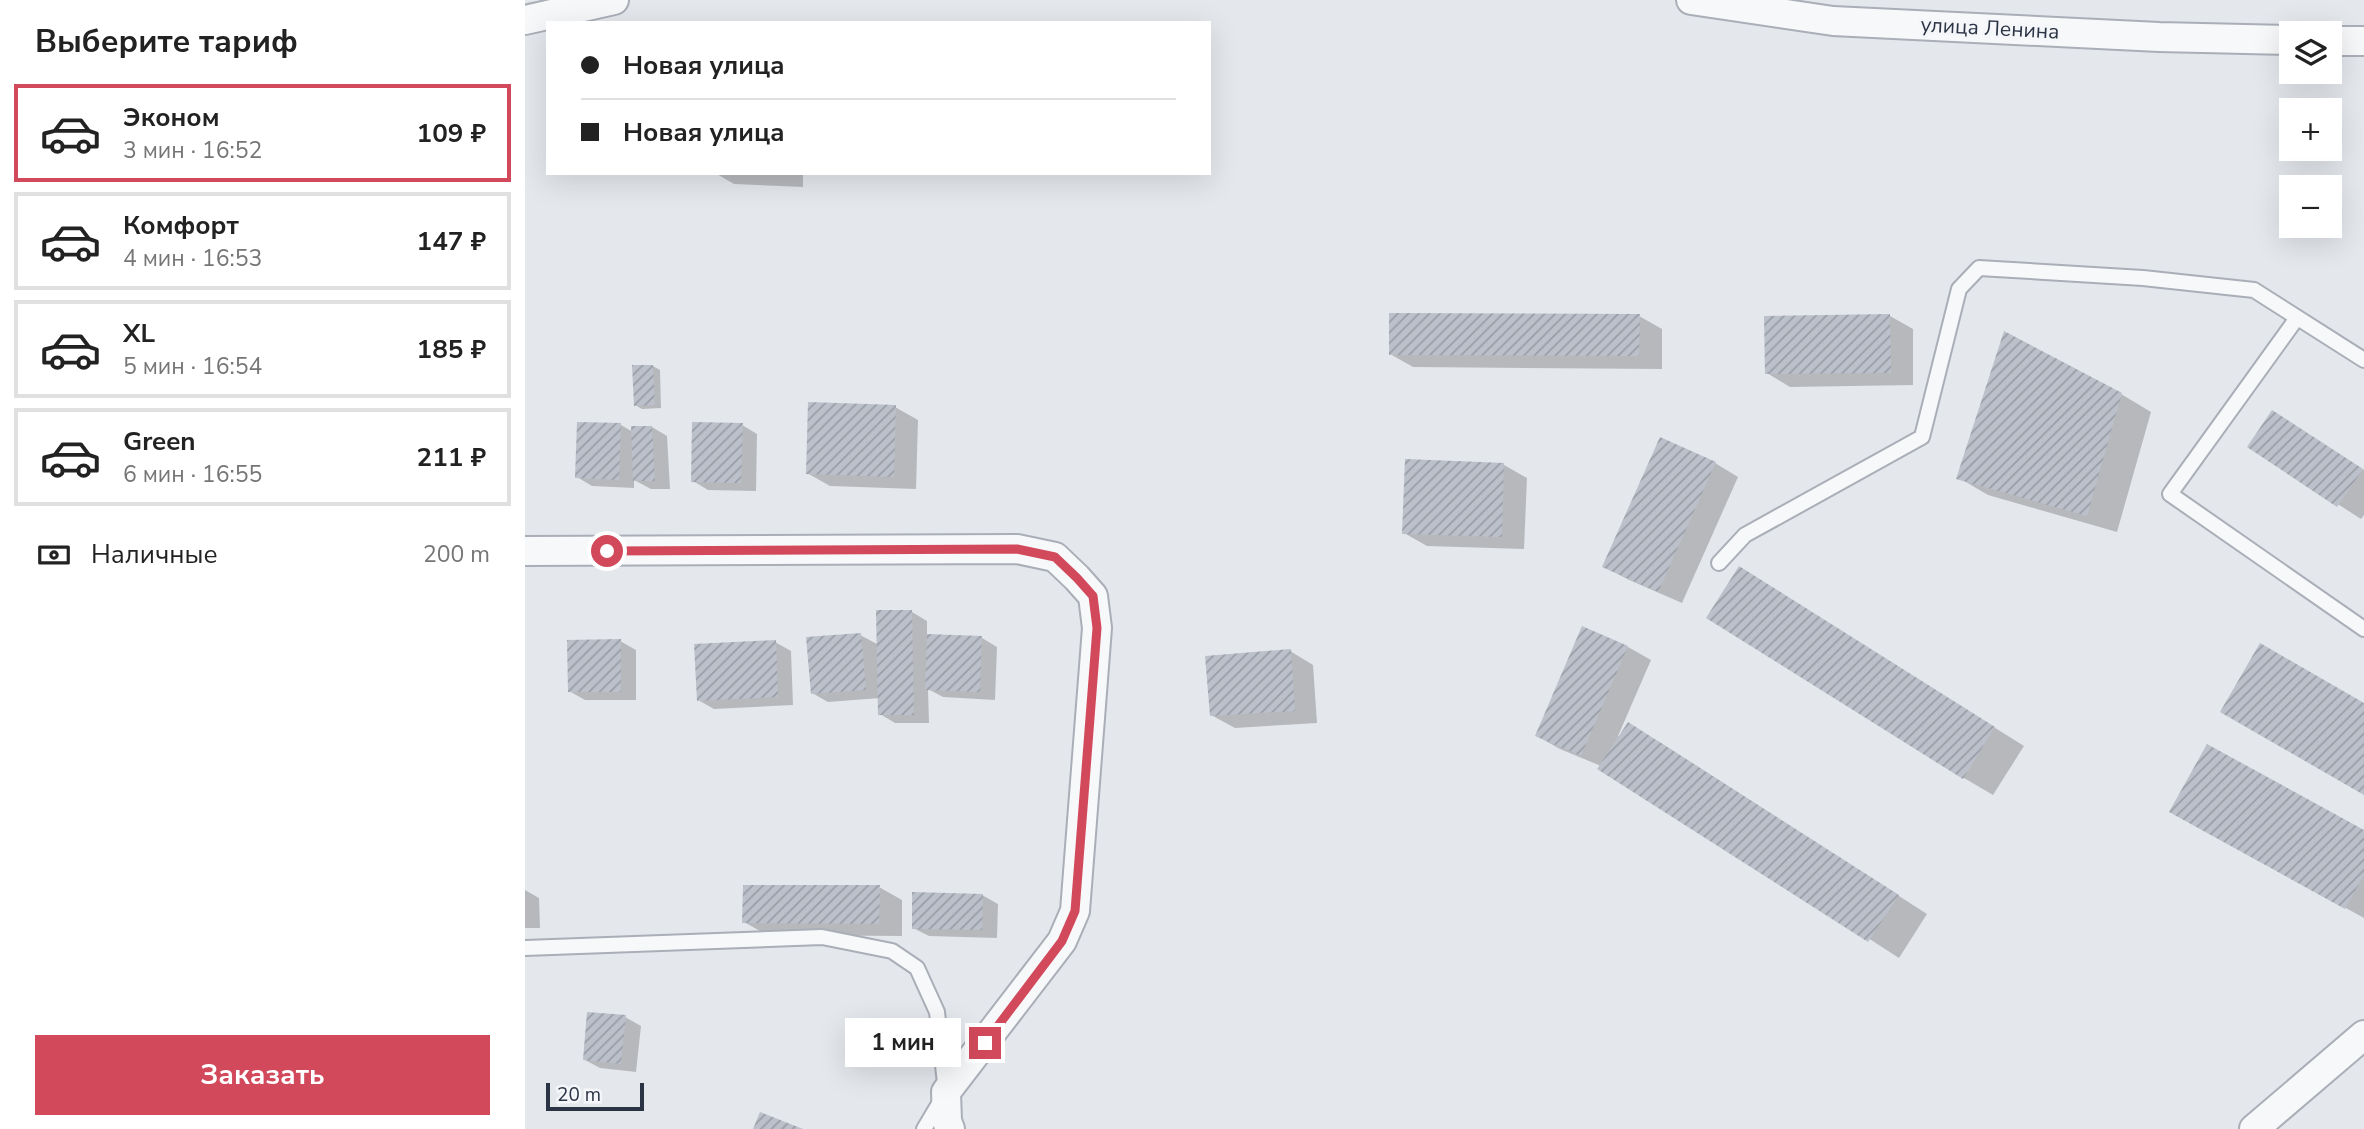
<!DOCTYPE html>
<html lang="ru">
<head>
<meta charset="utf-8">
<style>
  body { margin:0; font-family:"Nunito Sans",sans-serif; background:#f2f2f2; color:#222; height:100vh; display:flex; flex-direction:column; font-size:26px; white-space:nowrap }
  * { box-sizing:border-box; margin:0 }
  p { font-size:23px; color:#767676 }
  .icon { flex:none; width:38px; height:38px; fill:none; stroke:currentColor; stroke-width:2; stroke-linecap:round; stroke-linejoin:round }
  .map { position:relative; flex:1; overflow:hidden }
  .panel { display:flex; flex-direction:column; background:#fff; width:525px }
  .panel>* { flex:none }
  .guide { position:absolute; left:21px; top:21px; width:665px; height:154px; border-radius:0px; box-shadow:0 7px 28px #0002; display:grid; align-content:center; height:154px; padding:0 35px; background:#fff }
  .tools { position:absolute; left:1754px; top:21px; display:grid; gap:14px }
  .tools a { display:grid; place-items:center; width:63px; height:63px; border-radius:0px; background:#fff; box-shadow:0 7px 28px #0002; font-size:35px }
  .scale { position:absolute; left:21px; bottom:18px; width:98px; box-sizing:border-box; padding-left:7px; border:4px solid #2b3445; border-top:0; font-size:19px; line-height:24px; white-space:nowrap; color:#2b3445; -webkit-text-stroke:5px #f4f6f9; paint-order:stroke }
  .end { position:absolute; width:32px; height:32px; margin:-16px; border:9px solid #d1495b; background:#fff; box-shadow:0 0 0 4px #fff }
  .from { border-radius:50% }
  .bubble { position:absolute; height:49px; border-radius:0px; background:#fff; box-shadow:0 7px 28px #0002; font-size:23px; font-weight:700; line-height:49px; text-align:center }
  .guide b { display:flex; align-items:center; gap:24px; height:66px; font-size:26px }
  .guide b+b { border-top:2px solid #e0e0e0 }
  .guide i { width:18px; height:18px; background:#222 }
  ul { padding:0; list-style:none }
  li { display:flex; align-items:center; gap:21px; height:98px; margin:0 14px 10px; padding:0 21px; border:4px solid #e0e0e0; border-radius:0px }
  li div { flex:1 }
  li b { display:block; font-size:26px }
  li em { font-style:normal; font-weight:700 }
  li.active { border-color:#d1495b }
  li>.icon { width:63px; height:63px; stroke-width:1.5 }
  h2 { padding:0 35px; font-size:32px; line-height:84px }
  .pay { display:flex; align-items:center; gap:18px; height:77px; padding:0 35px; font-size:26px }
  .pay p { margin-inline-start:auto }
  .action { display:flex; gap:14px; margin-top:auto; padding:14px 35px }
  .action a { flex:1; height:80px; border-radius:0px; background:#d1495b; color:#fff; font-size:28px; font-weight:700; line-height:80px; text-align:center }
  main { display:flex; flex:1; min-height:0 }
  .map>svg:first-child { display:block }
</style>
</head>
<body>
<main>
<section class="panel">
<h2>Выберите тариф</h2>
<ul>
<li class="active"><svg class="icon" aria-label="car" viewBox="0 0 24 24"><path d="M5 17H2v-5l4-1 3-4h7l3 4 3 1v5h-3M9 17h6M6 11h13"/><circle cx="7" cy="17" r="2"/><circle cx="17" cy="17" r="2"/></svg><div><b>Эконом</b><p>3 мин · 16:52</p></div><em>109 ₽</em></li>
<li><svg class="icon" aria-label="car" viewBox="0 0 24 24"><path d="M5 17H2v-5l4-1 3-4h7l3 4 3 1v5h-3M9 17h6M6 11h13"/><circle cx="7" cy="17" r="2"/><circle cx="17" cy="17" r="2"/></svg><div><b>Комфорт</b><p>4 мин · 16:53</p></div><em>147 ₽</em></li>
<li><svg class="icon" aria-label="car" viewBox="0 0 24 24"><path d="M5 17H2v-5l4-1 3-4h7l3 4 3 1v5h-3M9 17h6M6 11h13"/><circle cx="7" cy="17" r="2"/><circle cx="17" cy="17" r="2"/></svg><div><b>XL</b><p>5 мин · 16:54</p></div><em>185 ₽</em></li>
<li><svg class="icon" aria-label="car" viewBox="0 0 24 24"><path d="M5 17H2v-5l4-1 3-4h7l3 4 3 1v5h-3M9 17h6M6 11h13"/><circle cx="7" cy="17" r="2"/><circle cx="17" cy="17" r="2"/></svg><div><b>Green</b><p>6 мин · 16:55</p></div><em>211 ₽</em></li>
</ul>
<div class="pay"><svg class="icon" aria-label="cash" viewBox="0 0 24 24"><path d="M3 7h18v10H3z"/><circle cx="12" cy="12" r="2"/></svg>Наличные<p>200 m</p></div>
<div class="action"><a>Заказать</a></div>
</section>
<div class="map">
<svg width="1839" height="1129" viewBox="0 0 1839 1129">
  <defs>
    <pattern id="building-hatch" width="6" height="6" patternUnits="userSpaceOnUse" patternTransform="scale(1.75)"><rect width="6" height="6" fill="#bbc0ca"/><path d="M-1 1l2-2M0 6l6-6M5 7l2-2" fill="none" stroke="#989da6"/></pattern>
  </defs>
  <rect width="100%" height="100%" fill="#e4e7ec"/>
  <!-- shadow -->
  <g fill="#0003">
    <polygon points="190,173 278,173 278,187 209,184"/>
    <polygon points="1114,316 1137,329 1137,369 888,367 865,354"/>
    <polygon points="1365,316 1388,329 1388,385 1265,387 1242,373"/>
    <polygon points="128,366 135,370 136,408 117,409 110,405"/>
    <polygon points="1596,394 1626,412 1592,532 1463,495 1434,478"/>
    <polygon points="370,407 393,420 391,489 305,486 282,473"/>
    <polygon points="1748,412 1839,470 1839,515 1836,519 1724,447"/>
    <polygon points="96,425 108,432 127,427 142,436 145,489 126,489 109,480 109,488 67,486 52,477"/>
    <polygon points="217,425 232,434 231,491 183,490 168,481"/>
    <polygon points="1190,463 1213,477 1157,603 1102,579 1079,566"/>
    <polygon points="979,465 1002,478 999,549 902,546 879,533"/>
    <polygon points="1244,586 1499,746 1468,795 1439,778"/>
    <polygon points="387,612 402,621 402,636 457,638 472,647 470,700 418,697 403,689 404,723 370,723 355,714 355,698 303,702 287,693 335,635 354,645"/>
    <polygon points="1058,628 1103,647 1126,660 1093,736 1133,741 1402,914 1374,958 1076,766 1035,749 1012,736"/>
    <polygon points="95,641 111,650 111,700 60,700 44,691"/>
    <polygon points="250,642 266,651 268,705 189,709 173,700"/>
    <polygon points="765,651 788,665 792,723 710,728 686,715"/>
    <polygon points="1676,828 1839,832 1839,918"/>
    <polygon points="354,887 377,900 377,936 242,935 219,922"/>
    <polygon points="0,890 14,898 15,928 0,928"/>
    <polygon points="457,895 473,904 472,938 404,936 388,928"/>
    <polygon points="100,1017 116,1026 111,1072 75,1068 60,1060"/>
  </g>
  <!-- building -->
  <g fill="url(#building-hatch)">
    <polygon points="864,313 1115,314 1114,356 864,355"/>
    <polygon points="1365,314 1366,373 1240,374 1239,316"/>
    <polygon points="1479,331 1597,393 1562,516 1431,479"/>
    <polygon points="107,365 128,365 130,405 109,406"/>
    <polygon points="283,402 371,405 369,477 281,474"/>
    <polygon points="1747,410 1838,469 1812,507 1722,447"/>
    <polygon points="52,422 96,423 94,480 50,478"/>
    <polygon points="167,422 218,423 216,483 166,482"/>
    <polygon points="106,426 127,426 130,481 108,481"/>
    <polygon points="1135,437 1191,462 1133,592 1077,567"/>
    <polygon points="880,459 979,463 977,537 877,534"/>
    <polygon points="1214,566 1470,727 1438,779 1181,618"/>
    <polygon points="351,610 387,610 389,715 353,715"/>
    <polygon points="1057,626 1103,646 1056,756 1010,736"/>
    <polygon points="336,633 341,690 286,694 281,637"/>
    <polygon points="402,634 457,636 455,692 400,690"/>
    <polygon points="96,639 96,692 43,692 42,640"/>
    <polygon points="251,640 253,697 172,701 169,644"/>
    <polygon points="1735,643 1839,703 1839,795 1695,712"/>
    <polygon points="766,649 770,711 685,716 680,656"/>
    <polygon points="1103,722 1374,895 1343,942 1072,769"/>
    <polygon points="1682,744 1839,830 1839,875 1820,909 1644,812"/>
    <polygon points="218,885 355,885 354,924 217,923"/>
    <polygon points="387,892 458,894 457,930 387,929"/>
    <polygon points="62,1012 101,1015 96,1064 58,1060"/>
    <polygon points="235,1112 278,1129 228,1129"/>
  </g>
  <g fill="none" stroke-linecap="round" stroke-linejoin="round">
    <defs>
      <g id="lane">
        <polyline points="1772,318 1645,494 1839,629"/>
        <polyline points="1194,563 1220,535 1397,437 1434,289 1454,268 1618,278 1729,290 1839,360"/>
        <polyline points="0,948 297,937 367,951 392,968 412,1012 421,1092 399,1129"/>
      </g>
      <g id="street">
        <polyline points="1166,0 1308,21 1634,37 1766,40"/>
        <polyline points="0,20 89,0"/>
        <polyline points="1804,41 1839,41"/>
        <polyline points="0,551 492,549 530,557 552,578 568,596 572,628 550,911 537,941 421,1092 422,1121 425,1129"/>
        <polyline points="1729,1129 1839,1035"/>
      </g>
    </defs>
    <!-- lane casing -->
    <use href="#lane" stroke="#a9aeb7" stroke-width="18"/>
    <!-- street casing -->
    <use href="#street" stroke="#a9aeb7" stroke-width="32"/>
    <!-- lane -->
    <use href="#lane" stroke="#f7f8fa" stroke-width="14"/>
    <!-- street -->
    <use href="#street" stroke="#f7f8fa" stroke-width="28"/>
  </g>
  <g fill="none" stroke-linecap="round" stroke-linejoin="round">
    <!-- route -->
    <polyline stroke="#d1495b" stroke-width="9" points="82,551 492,549 530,557 552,578 568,596 572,628 550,911 537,941 460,1043"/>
  </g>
  <g text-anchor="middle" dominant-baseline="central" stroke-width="6" stroke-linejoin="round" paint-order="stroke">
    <!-- street labels -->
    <g font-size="21" fill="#2b3445" stroke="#f4f6f9">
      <text transform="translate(1465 28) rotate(3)">улица Ленина</text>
    </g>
  </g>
</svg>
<div class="tools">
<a><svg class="icon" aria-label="layers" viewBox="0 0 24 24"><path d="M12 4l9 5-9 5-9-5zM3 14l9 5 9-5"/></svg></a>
<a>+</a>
<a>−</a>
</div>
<div class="scale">20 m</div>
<i class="end from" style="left:82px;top:551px"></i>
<i class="end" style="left:460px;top:1043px"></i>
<div class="bubble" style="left:320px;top:1018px;width:116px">1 мин</div>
<div class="guide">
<b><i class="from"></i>Новая улица</b>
<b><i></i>Новая улица</b>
</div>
</div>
</main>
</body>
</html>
